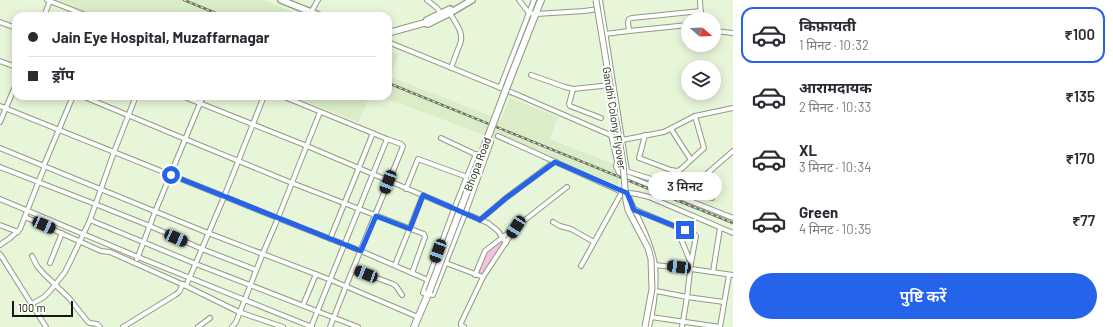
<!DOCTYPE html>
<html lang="hi">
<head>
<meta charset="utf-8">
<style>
  body { margin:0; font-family:Barlow,"Noto Sans Devanagari",sans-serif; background:#f2f2f3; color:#2b2b33; height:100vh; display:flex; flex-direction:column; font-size:15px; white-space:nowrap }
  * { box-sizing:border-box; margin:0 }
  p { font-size:13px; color:#7c7c81 }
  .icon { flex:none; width:22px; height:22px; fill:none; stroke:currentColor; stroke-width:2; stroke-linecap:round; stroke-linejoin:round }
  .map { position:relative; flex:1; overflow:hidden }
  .sheet { display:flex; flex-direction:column; background:#fff; width:380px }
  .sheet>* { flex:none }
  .top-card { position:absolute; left:12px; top:12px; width:380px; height:88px; border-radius:12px; box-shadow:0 2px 10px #0003; display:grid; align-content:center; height:88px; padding:0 16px; background:#fff }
  .needle { width:26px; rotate:109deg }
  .buttons { position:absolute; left:681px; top:12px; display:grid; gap:8px }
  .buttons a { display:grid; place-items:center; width:40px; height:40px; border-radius:50%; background:#fff; box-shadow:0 2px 10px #0003; font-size:20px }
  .scale { position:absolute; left:12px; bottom:10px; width:61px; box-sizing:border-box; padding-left:4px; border:2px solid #14190f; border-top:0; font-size:11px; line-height:14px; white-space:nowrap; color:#14190f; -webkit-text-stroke:3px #fcfff9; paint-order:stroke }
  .end { position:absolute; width:18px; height:18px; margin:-9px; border:5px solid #2563eb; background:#fff; box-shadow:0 0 0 2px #fff }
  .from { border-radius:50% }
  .bubble { position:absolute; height:28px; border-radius:14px; background:#fff; box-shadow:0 2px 10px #0003; font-size:13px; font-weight:600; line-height:28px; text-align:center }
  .car { position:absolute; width:12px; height:24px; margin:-12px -6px; border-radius:5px; box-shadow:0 0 3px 1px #0007; background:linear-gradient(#222 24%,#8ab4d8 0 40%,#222 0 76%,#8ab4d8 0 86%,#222 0) }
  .top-card b { display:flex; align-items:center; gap:14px; height:38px; font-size:15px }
  .top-card b+b { border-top:1px solid #e1e1e2 }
  .top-card i { width:10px; height:10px; background:#2b2b33 }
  ul { padding:7px 0 0; list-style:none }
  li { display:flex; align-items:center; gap:12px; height:56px; margin:0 8px 6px; padding:0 8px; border:2px solid transparent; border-radius:12px }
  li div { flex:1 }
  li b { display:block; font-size:15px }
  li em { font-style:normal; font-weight:600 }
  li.active { border-color:#2563eb }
  li>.icon { width:36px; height:36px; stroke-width:1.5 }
  .button { display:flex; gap:8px; margin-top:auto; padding:8px 16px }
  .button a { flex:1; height:46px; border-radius:24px; background:#2563eb; color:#fff; font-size:16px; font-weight:600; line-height:46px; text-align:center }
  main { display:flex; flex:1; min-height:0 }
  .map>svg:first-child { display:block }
</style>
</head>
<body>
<main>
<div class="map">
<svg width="733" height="327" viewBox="0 0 733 327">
  <rect width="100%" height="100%" fill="#e7f6d9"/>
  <!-- built -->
  <g fill="#daecc8">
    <polygon points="54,0 263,0 303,16 94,16"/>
    <polygon points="388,50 398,54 391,77 501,120 510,98 558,117 550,139 621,167 618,185 380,96 388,96"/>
    <polygon points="293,96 370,96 358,122"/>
  </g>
  <!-- park -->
  <polygon fill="#f5c1df" points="501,242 503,244 483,275 478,273 485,255"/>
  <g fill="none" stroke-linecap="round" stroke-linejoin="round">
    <defs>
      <g id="minor">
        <polyline points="47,0 88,16"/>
        <polyline points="427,0 437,8 442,15"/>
        <polyline points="519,0 529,13 536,14 584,11 599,9"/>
        <polyline points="600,0 627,171"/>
        <polyline points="700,0 701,19"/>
        <path d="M 449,11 C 453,20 463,30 461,41 L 451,68"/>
        <polyline points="311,12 318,0"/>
        <polyline points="44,16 50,1"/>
        <polyline points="0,22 16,28"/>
        <polyline points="629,31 628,22 629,19 632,18 701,11"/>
        <polyline points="714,31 733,33"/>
        <polyline points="605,34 629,31 688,25"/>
        <polyline points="388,42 518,95 622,140 664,132 695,116 733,108"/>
        <polyline points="0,61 16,67"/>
        <polyline points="531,75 565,87 573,89 611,85"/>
        <polyline points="500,88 534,0"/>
        <polyline points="573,89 569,104 570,106 601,118"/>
        <polyline points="82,96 185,139 292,183 424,234 425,237 412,273"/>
        <polyline points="182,96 307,146 488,223 498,231 506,243"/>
        <polyline points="282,96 387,139 401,144 403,146 402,149 346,286 330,327"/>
        <polyline points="0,106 280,219 361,251 428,280"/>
        <polyline points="0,122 16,84"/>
        <polyline points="671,129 691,160"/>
        <polyline points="611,135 617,161 616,166 619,173 733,218"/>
        <polyline points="645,135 639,158 671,170 677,171 680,170 704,148 695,116"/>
        <polyline points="498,136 622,192 637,194 649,197 733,233"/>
        <polyline points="441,138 477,155"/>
        <polyline points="0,148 208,233 331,280 418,317"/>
        <polyline points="476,154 454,209 423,293 433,295 465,214 491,142"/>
        <polyline points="0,167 95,204 150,226 202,249 256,270"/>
        <polyline points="626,171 712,198"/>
        <polyline points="406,189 418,159 467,177"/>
        <polyline points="687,191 733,151"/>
        <path d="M 627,193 C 636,214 652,243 655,265 C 657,286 654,307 649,327"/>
        <polyline points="0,199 138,257 312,327"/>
        <polyline points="634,209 676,227 691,263 687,297 682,327"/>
        <polyline points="25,217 101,251 110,252 186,286 239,312 283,327"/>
        <polyline points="90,220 196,264 358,327"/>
        <polyline points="480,220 506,198 554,162 556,162"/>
        <polyline points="553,222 560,226 571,229 594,242"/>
        <polyline points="0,225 18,232"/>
        <polyline points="676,227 694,234 696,236 691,263"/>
        <polyline points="330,239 373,133"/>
        <polyline points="0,245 10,238 20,229 44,168 44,165 73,96"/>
        <polyline points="0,254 46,327"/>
        <polyline points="32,256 37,266 44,274 69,298 88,322 90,323 97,324 100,327"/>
        <polyline points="137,259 155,212 203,96"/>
        <polyline points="50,263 62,233"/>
        <polyline points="446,263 483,277"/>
        <polyline points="395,265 423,195"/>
        <polyline points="655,265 691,269 733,275"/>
        <polyline points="581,266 622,192"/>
        <polyline points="353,269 393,284 396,286 402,295"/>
        <polyline points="713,272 720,228"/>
        <polyline points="475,275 485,251 512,230"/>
        <polyline points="186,286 224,197 264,96"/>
        <polyline points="656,291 687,297 724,302"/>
        <polyline points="32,304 44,297 50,291 65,272 70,262 90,220 114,152 136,96"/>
        <polyline points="303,305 316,274"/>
        <polyline points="651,317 720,327"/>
        <polyline points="123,327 175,295 179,292 183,284"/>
        <polyline points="198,327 210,318"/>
        <polyline points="232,327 236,322 263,253 278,218 320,112"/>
        <polyline points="311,327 387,139"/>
        <polyline points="464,327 461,325 461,323 483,277 516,227 567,187"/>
        <polyline points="720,327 729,275"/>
      </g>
      <g id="secondary">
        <polyline points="281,0 321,16"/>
        <polyline points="427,20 450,9"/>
        <polyline points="388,33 424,23 428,24 450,13 472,0"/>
      </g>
      <g id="primary">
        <polyline points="513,71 541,0"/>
        <polyline points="414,327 429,292"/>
      </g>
    </defs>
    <!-- minor casing -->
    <use href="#minor" stroke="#8e9b80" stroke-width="6"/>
    <!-- secondary casing -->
    <use href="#secondary" stroke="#8e9b80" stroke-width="8"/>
    <!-- primary casing -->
    <use href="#primary" stroke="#8e9b80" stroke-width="8"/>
    <!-- minor -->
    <use href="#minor" stroke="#fff" stroke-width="4"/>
    <!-- secondary -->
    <use href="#secondary" stroke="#fff" stroke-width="5.5"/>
    <!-- primary -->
    <use href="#primary" stroke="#fff" stroke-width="6"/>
    <defs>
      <g id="rail">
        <polyline points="184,0 223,16"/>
        <polyline points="388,83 733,223"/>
      </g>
    </defs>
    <!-- rail casing -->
    <use href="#rail" stroke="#6b7462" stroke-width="2.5"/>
    <!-- rail -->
    <use href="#rail" stroke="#fcfff9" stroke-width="1" stroke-dasharray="3" stroke-linecap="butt"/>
    <defs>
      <polyline id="tertiary-bridge" points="596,0 623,163 626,201 628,210 648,248 651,259 652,289 645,327"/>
      <polyline id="primary-bridge" points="429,292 513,71"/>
    </defs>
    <!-- tertiary-bridge casing -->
    <use href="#tertiary-bridge" stroke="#8e9b80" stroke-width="7" stroke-linecap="butt"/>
    <!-- primary-bridge casing -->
    <use href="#primary-bridge" stroke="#8e9b80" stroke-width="8" stroke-linecap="butt"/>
    <!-- tertiary-bridge -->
    <use href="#tertiary-bridge" stroke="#fff" stroke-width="5"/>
    <!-- primary-bridge -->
    <use href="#primary-bridge" stroke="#fff" stroke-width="6"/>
  </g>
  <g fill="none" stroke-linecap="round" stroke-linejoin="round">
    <!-- route -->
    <polyline stroke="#2563eb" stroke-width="5" points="171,175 361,251 376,216 410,229 423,195 480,220 506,198 555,162 627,193 634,210 685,230"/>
  </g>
  <g text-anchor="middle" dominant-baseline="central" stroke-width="4" stroke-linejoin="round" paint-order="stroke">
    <!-- street labels -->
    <g font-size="11" fill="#14190f" stroke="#fcfff9">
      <text transform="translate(615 118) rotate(81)">Gandhi Colony Flyover</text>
      <text transform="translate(477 164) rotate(-69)">Bhopa Road</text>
    </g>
  </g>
</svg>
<div class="buttons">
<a><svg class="needle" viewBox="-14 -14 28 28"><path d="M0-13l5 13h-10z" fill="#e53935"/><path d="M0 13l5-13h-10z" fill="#7c7c81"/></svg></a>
<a><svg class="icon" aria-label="layers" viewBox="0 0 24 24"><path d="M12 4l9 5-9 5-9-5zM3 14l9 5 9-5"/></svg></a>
</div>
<div class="scale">100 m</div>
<i class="end from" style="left:171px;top:175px"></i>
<i class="end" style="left:685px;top:230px"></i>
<div class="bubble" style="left:648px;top:172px;width:74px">3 मिनट</div>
<i class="car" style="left:388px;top:182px;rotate:201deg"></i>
<i class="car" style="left:44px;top:225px;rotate:114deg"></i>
<i class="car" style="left:516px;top:227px;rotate:213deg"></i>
<i class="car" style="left:176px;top:238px;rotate:114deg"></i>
<i class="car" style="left:438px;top:251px;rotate:200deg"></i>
<i class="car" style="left:679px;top:267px;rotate:277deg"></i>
<i class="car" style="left:366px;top:274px;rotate:291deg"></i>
<div class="top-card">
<b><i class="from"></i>Jain Eye Hospital, Muzaffarnagar</b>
<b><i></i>ड्रॉप</b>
</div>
</div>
<section class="sheet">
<ul>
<li class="active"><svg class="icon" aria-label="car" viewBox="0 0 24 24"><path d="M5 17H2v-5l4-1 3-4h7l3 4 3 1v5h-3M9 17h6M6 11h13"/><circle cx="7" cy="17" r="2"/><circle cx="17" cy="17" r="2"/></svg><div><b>किफ़ायती</b><p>1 मिनट · 10:32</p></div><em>₹100</em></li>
<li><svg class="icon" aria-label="car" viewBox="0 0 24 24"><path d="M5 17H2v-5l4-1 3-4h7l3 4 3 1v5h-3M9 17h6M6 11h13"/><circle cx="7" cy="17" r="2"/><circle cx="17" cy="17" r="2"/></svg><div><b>आरामदायक</b><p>2 मिनट · 10:33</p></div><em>₹135</em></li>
<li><svg class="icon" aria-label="car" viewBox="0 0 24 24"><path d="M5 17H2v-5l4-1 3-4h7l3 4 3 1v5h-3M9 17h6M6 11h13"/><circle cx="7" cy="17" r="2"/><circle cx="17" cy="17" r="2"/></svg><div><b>XL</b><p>3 मिनट · 10:34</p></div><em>₹170</em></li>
<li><svg class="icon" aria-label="car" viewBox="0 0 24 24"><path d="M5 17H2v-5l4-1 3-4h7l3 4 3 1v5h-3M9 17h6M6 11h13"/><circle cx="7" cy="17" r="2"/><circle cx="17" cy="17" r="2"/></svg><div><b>Green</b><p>4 मिनट · 10:35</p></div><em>₹77</em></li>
</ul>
<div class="button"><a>पुष्टि करें</a></div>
</section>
</main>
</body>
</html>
